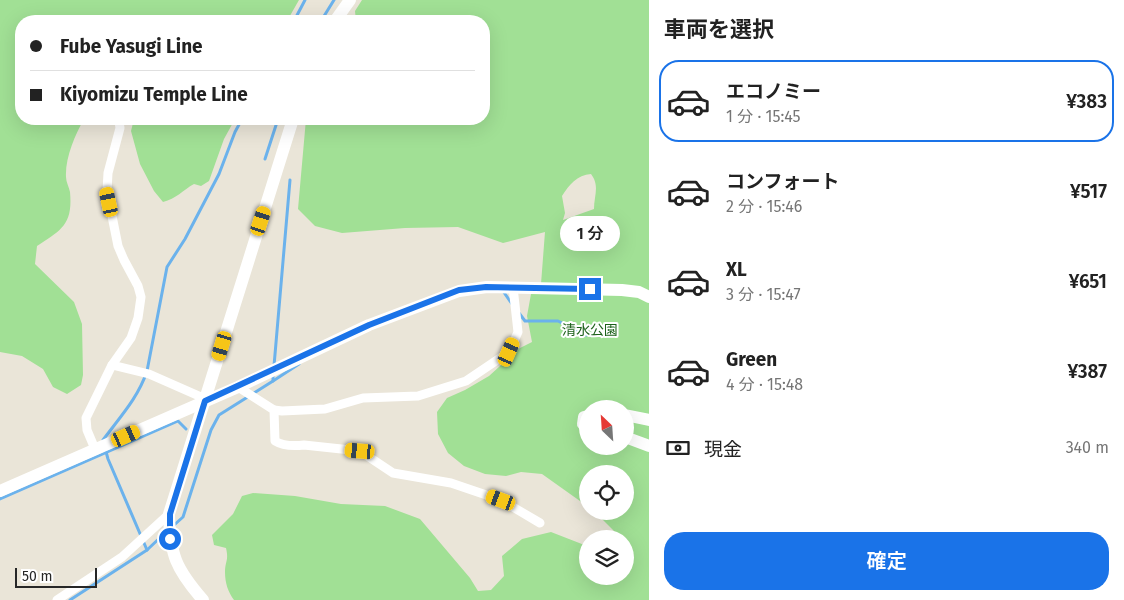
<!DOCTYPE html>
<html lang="ja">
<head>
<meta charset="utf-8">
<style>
  body { margin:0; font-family:"Fira Sans","Noto Sans JP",sans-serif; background:#f2f2f2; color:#222; height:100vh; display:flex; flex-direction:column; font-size:19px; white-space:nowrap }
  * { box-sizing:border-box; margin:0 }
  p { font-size:16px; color:#767676 }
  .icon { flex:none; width:28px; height:28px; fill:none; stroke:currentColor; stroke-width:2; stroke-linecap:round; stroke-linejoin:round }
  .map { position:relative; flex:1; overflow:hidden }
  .drawer { display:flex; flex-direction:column; background:#fff; width:475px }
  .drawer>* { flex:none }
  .banner { position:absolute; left:15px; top:15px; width:475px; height:110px; border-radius:20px; box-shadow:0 5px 20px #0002; display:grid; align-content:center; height:110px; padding:0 15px; background:#fff }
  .needle { width:32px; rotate:335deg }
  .buttons { position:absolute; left:579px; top:400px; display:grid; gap:10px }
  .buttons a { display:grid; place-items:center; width:55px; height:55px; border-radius:50%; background:#fff; box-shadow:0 5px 20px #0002; font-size:25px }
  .scale { position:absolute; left:15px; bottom:12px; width:82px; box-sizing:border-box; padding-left:5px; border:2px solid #272727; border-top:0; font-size:14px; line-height:18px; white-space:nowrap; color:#272727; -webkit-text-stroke:4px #fff; paint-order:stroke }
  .end { position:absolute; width:22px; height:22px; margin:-11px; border:6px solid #1a73e8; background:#fff; box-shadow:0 0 0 2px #fff }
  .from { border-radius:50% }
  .bubble { position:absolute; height:35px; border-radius:18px; background:#fff; box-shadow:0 5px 20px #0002; font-size:16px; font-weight:600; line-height:35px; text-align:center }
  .car { position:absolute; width:15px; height:30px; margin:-15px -8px; border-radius:6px; box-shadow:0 0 4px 1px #0007; background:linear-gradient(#f5c518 24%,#345 0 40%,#f5c518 0 76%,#345 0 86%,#f5c518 0) }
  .banner b { display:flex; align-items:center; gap:18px; height:48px; font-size:19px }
  .banner b+b { border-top:1px solid #e0e0e0 }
  .banner i { width:12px; height:12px; background:#222 }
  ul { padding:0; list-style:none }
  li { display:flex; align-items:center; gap:15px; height:82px; margin:0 10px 8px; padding:0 5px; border:2px solid transparent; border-radius:20px }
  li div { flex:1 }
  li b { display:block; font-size:19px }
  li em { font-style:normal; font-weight:600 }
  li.selected { border-color:#1a73e8 }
  li>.icon { width:45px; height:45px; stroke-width:1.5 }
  h2 { padding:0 15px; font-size:22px; line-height:60px }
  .pay { display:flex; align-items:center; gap:12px; height:55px; padding:0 15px; font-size:19px }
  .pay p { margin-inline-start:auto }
  .primary-button { display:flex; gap:10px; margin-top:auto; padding:10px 15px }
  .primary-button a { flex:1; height:58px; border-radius:20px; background:#1a73e8; color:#fff; font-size:20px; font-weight:600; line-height:58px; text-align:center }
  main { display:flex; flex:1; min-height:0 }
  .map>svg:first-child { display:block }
</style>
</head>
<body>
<main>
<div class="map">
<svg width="649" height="600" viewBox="0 0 649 600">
  <rect width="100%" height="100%" fill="#eae5d8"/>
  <!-- green -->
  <g fill="#a1e095" fill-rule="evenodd">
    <path d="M 0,0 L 299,0 L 287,21 L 21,21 L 21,119 L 84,119 C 75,135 65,158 66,177 C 66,182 69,187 70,192 C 73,225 61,230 37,246 L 35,264 L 74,302 L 82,324 L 83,375 L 81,385 L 67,394 L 53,387 L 43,369 L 22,356 L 0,352 Z"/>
    <path d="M 362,0 L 649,0 L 649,600 L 234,600 C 228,592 225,583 225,572 C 225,561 229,561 226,548 L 214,545 L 212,535 L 233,514 L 242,496 L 253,493 L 295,496 L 341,504 L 385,506 L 420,519 L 470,578 L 478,591 L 491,590 L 504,576 L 502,556 L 522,539 L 551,532 L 587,546 L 588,576 L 625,576 L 625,539 L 618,539 L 614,531 L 594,511 L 625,511 L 625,474 L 588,474 L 587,506 L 542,474 L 521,472 L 506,476 L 485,474 L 464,466 L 448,453 L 438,434 L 437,412 L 447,398 L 465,390 L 489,376 L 520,348 L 532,342 L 527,316 L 531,294 L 541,284 L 545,232 L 503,243 L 458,227 L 405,228 L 342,233 L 315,226 L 298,209 L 306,119 L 484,119 L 484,21 L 356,21 L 355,11 ZM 591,174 C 600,186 594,195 594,209 L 563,220 L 565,213 L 562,196 C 569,185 577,175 591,174 ZM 588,409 L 625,409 L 625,446 L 588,446 Z"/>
    <path d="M 134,119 L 235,119 L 224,139 L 209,181 L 201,186 L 194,184 C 183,190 176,199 163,202 L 154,191 L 140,164 L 131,131 Z"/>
  </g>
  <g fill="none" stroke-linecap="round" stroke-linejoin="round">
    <!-- stream -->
    <g stroke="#6bb2ec" stroke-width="3">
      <polyline points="294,21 305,0"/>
      <polyline points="321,21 334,0"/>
      <polyline points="265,159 278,119"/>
      <polyline points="503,291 512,304"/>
      <polyline points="519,313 525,321 558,321 586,335"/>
      <polyline points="274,366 290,180"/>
      <polyline points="273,381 299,364"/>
      <path d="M 104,442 L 103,440 C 120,417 138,398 147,371 L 167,267 L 185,239 L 219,174 L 235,132 L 242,119"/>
      <polyline points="105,448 108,459 147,550"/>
      <polyline points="0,499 178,421 186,429"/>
      <polyline points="173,526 183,517 211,430 219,415 273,381 273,375"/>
      <polyline points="70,600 147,550 166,532"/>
    </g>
    <!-- street -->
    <g stroke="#fff" stroke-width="9">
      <polyline points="112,365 149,374 199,396 205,401"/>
      <path d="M 238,387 L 274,410 L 275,441 C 283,446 295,446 304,445 L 360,451 L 393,473 L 451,483 L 501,500 L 540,523"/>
      <polyline points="274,410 282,411 325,409 363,398 418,396 466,381 509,352 518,332 513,287"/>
      <polyline points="95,449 87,430 86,418 112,365 131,338 138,318 141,297 138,286 124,260 118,246 107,191 108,173 120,128 119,121"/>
      <polyline points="57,600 122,557 169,514"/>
    </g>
    <!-- secondary -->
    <g stroke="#fff" stroke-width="12">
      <polyline points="335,21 350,0"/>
      <polyline points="625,415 649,420"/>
      <polyline points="588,416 584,417 583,424 588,430"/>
      <polyline points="625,437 649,446"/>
      <polyline points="0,491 238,387 369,325 459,291 487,287 622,290 639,292 649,297"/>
      <path d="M 203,600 C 176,569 170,555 169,514 L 293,119"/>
    </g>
  </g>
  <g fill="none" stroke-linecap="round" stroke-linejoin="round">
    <!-- route -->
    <polyline stroke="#1a73e8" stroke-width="6" points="170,539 170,514 205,401 369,325 459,290 486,287 590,289"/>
  </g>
  <g text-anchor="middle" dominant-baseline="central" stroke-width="4" stroke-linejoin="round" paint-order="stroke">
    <!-- park labels -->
    <g font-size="14" fill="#1c611a" stroke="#fff">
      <text x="590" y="330">清水公園</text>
    </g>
  </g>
</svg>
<div class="buttons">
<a><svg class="needle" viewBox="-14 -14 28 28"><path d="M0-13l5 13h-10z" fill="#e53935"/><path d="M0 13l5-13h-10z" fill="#767676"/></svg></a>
<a><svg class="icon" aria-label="locate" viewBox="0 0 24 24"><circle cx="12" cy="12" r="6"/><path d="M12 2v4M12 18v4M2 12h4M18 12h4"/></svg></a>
<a><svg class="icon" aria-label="layers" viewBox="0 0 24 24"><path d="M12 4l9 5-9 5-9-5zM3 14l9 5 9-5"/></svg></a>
</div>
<div class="scale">50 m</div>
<i class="end from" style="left:170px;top:539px"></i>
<i class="end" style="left:590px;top:289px"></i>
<div class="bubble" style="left:560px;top:216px;width:60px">1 分</div>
<i class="car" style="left:109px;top:202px;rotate:348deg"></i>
<i class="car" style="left:261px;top:221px;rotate:18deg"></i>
<i class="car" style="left:222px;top:346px;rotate:197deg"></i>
<i class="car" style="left:509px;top:352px;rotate:24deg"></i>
<i class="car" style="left:126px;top:436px;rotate:66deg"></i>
<i class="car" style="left:360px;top:451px;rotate:275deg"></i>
<i class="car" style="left:501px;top:500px;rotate:290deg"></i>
<div class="banner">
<b><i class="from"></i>Fube Yasugi Line</b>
<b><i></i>Kiyomizu Temple Line</b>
</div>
</div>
<section class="drawer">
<h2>車両を選択</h2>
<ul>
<li class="selected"><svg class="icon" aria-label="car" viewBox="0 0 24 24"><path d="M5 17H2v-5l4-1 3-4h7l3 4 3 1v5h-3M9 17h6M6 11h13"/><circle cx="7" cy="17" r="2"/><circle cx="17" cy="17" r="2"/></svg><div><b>エコノミー</b><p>1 分 · 15:45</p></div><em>¥383</em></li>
<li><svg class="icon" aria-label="car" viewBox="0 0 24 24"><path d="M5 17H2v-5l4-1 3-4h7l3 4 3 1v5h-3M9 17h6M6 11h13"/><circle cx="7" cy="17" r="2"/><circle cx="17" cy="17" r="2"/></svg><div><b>コンフォート</b><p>2 分 · 15:46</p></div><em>¥517</em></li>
<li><svg class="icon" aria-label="car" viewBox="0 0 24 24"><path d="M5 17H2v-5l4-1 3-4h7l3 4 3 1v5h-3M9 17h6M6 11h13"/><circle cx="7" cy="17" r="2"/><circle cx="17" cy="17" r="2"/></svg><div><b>XL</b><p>3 分 · 15:47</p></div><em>¥651</em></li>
<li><svg class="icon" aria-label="car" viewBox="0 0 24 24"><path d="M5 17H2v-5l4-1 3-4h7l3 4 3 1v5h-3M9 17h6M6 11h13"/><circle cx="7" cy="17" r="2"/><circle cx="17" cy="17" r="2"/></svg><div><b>Green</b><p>4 分 · 15:48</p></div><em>¥387</em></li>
</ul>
<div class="pay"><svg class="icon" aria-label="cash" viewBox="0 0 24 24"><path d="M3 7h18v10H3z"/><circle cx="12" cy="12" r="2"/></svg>現金<p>340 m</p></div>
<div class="primary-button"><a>確定</a></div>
</section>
</main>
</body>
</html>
